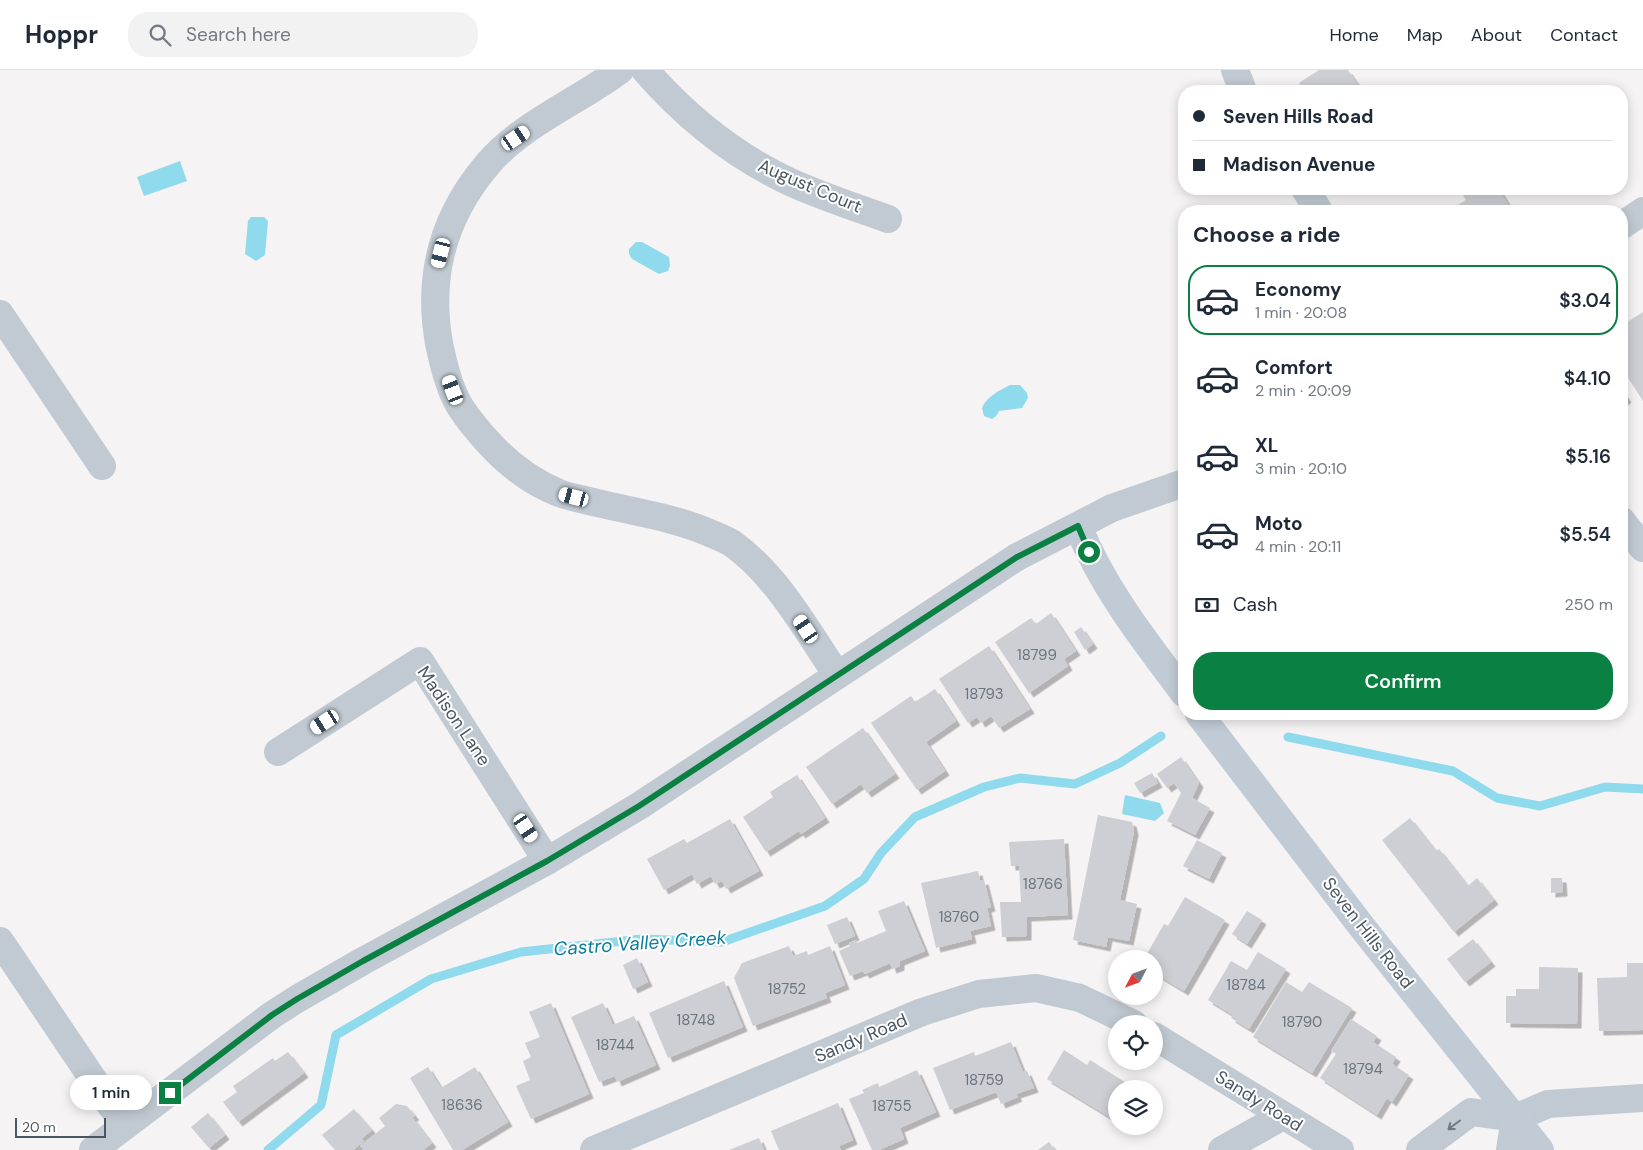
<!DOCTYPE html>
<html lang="en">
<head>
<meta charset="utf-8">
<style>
  body { margin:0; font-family:"DM Sans",sans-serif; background:#f2f2f3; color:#1f2937; height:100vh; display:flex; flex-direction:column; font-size:19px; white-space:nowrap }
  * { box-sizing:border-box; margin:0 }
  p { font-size:16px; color:#747a83 }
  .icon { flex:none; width:28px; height:28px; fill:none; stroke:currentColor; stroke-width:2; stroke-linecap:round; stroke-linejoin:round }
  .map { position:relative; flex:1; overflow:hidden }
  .side { position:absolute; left:1178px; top:135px; width:450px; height:515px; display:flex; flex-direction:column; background:#fff; border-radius:20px; box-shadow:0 2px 12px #0003 }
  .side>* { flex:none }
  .banner { position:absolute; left:1178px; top:15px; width:450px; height:110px; border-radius:20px; box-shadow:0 2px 12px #0003; display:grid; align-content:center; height:110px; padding:0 15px; background:#fff }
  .needle { width:32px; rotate:229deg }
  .fabs { position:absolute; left:1108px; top:880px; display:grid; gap:10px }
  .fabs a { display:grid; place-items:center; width:55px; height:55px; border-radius:50%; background:#fff; box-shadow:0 2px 12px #0003; font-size:25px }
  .scale { position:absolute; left:15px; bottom:12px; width:91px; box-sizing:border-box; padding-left:5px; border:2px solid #4a5661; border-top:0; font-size:14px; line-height:18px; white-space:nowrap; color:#4a5661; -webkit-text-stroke:4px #fff; paint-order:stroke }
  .end { position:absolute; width:22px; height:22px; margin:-11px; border:6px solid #0b8043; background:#fff; box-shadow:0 0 0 2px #fff }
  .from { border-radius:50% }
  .bubble { position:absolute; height:35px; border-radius:18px; background:#fff; box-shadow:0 2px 12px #0003; font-size:16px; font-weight:600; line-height:35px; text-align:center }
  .car { position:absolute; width:15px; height:30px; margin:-15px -8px; border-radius:6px; box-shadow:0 0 4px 1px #0007; background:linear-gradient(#fff 24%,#345 0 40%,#fff 0 76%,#345 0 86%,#fff 0) }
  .banner b { display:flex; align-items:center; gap:18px; height:48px; font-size:19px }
  .banner b+b { border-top:1px solid #e0e1e3 }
  .banner i { width:12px; height:12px; background:#1f2937 }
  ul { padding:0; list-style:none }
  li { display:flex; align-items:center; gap:15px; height:70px; margin:0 10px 8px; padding:0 5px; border:2px solid transparent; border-radius:20px }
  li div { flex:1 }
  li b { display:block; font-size:19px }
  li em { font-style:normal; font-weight:600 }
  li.current { border-color:#0b8043 }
  li>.icon { width:45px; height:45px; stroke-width:1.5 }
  h2 { padding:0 15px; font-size:22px; line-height:60px }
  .pay { display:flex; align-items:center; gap:12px; height:55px; padding:0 15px; font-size:19px }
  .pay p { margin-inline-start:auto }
  .button { display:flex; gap:10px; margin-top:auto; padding:10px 15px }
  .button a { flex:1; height:58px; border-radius:20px; background:#0b8043; color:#fff; font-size:20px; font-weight:600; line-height:58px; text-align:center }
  header { display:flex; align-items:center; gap:30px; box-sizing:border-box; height:70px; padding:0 25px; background:#fff; border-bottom:1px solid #e0e1e3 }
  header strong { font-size:24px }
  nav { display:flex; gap:28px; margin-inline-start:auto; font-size:18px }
  .search { width:350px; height:45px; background:#f2f2f3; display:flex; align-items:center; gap:12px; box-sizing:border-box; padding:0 18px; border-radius:20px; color:#747a83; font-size:19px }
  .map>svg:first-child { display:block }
</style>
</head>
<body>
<header>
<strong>Hoppr</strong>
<div class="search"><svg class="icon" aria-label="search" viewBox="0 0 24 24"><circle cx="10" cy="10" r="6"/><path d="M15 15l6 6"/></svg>Search here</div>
<nav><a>Home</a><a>Map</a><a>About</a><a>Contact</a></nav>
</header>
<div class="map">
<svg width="1643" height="1080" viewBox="0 0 1643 1080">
  <defs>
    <filter id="shadow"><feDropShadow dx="4.5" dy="4.5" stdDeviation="0" flood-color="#0004"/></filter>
  </defs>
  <rect width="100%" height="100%" fill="#f5f3f3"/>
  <!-- water -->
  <g fill="#90daee">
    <polygon points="180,91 187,111 144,126 137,107"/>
    <polygon points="251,147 264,147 268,151 265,185 256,191 245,184 248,151"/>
    <polygon points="636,172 642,172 669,187 670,196 668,201 659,204 632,189 629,184 629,179"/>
    <path d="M 1010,315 L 1020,315 L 1027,323 L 1028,328 L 1022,338 L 999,341 L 996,346 L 992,349 L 984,346 L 982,338 C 986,327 1000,320 1010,315 Z"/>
    <polygon points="1125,725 1160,733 1164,743 1155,751 1122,744"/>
  </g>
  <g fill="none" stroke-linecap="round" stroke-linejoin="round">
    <!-- stream -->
    <g stroke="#90daee" stroke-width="9">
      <polyline points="1288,667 1453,701 1497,728 1540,736 1605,717 1643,719"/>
      <polyline points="268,1080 321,1035 336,965 431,909 521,882 642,869 722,872 825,836 864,809 881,783 915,747 984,717 1020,708 1075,714 1120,693 1161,666"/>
    </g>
  </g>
  <!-- building -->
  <g fill="#cdcfd5" filter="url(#shadow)">
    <polygon points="1319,0 1348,0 1362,21 1304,21 1299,13"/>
    <polygon points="1459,119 1499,119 1512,141 1455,141 1453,138 1466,130"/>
    <polygon points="1643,242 1643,331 1621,297 1621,256"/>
    <polygon points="1621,319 1627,328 1621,333"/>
    <polygon points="1051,543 1076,581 1064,589 1068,596 1029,623 995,572 1031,548 1036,554"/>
    <polygon points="1081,557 1093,574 1085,580 1074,562"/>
    <polygon points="989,576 1030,639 999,658 991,646 981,653 977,647 968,653 939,609"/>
    <polygon points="935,619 956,651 926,672 945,701 917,720 871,653 911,626 915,632"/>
    <polygon points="863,658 895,704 867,723 861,714 832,734 806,697"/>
    <polygon points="1181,687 1199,713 1192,728 1210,738 1195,765 1167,751 1181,723 1174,713 1167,718 1157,704"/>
    <polygon points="1152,703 1158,713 1140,723 1134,713"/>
    <polygon points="797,705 825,748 801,764 799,761 766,782 743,747 773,727 770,722"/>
    <polygon points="1098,745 1132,752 1134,761 1120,830 1137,834 1129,871 1108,867 1106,877 1073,870"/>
    <polygon points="1410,748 1436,781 1439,779 1468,816 1477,808 1494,830 1454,862 1382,770"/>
    <polygon points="730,749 759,801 726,819 722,811 715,814 711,806 697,814 692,804 664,820 647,789 684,769 687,773"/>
    <polygon points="1064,769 1068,845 1027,847 1027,866 1002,867 1000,832 1021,832 1019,796 1011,796 1009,772"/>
    <polygon points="1197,770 1222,783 1209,809 1183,796"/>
    <polygon points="978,801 980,811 984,810 991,837 987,838 991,856 970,861 972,869 936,878 921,813"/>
    <polygon points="1551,808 1562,808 1563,822 1551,823"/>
    <polygon points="1185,827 1225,850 1184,921 1154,903 1154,889 1144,889 1164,854 1168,856"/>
    <polygon points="904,831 925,881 900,891 900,896 892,899 890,893 865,904 863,901 850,906 839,881 850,876 849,873 856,870 857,873 886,861 878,841"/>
    <polygon points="1247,841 1262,850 1247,874 1232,864"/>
    <polygon points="847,847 855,866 835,874 827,855"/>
    <polygon points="1473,869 1491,892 1465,912 1447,889"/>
    <polygon points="789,876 793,886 807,881 808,885 830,876 845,915 825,923 827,928 753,956 734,908 742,893"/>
    <polygon points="1258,882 1286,899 1249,959 1231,948 1233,945 1208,930 1231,891 1247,900"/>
    <polygon points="637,888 648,912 633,919 623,895"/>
    <polygon points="1627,893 1643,893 1643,960 1599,961 1597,908 1627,907"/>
    <polygon points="1539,897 1578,898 1577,954 1506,953 1506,926 1516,926 1516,919 1539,919"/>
    <polygon points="724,911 743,957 668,988 649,943"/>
    <polygon points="1286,912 1302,922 1309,912 1352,938 1312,1003 1253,967"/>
    <polygon points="551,933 589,1024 531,1049 516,1016 530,1010 523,991 531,987 525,973 540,967 529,942"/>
    <polygon points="603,933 613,955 634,946 656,995 617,1012 615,1006 599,1012 571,947"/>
    <polygon points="1351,949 1377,966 1373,972 1396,987 1392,994 1409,1005 1392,1032 1387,1028 1377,1045 1320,1008 1336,984 1331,981"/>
    <polygon points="1011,972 1023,1002 1027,1001 1034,1018 1016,1024 1018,1027 1001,1034 996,1022 950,1040 933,998 974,982 975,986"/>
    <polygon points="1064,980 1087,995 1090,990 1136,1019 1116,1019 1116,1051 1047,1009"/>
    <polygon points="288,982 304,1003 238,1052 223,1032 237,1022 233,1016 273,988 275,991"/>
    <polygon points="428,997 441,1018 475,997 508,1052 462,1080 453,1080 410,1008"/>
    <polygon points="917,1000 936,1042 900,1058 904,1069 879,1080 872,1080 849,1029 864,1023 862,1020 878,1013 879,1017"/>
    <polygon points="838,1033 853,1070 839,1076 841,1080 779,1080 771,1061"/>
    <polygon points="396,1034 407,1036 415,1046 412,1047 432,1073 423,1080 364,1080 360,1076 385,1056 379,1048"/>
    <polygon points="354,1039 372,1060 361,1069 364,1071 353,1080 335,1080 322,1065"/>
    <polygon points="208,1043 225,1065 209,1078 191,1057"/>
    <polygon points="759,1068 764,1080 729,1080"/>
    <polygon points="1049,1072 1055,1080 1038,1080"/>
  </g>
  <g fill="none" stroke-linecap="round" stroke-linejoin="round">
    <!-- street -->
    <g stroke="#c1cad2" stroke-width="28">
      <path d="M 620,0 C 579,31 520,55 487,95 C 443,147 427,206 439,273 C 443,293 448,315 458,333 C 466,347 478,361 489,373 C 508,394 532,412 559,423 C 567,426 576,428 585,430 C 627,441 672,446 712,464 C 719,467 727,470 733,474 C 778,507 806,559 837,605"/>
      <path d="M 645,0 C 686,47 731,84 788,111 C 820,126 855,137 888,149"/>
      <polyline points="1235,0 1243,21"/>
      <polyline points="1305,119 1319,141"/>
      <polyline points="1621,156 1643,141"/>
      <polyline points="0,244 102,396"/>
      <polyline points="1621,450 1643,478"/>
      <polyline points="278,682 420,591 547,791"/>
      <polyline points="0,871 109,1033 126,1055"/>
      <polyline points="1154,966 1340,1080"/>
      <polyline points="93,1080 272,945 297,929 363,891 547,791 639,736 1017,487 1112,438 1184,413"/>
      <polyline points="594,1080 922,942 979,924 1036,918 1080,928 1134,954"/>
      <polyline points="1222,1080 1283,1046"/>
      <polyline points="1420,1080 1471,1042 1515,1048 1548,1034 1643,1028"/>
      <polyline points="1510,1080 1515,1048"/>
    </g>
    <!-- secondary -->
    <g stroke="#c1cbd6" stroke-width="28">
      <path d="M 1078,456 C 1103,518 1144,570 1184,623"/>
      <polyline points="1199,644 1362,857 1540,1080"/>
    </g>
  </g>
  <!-- one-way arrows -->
  <defs><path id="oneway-shaft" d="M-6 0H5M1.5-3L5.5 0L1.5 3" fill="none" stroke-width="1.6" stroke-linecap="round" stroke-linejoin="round" transform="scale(1.25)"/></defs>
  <use stroke="#6e7983" href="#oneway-shaft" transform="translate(1454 1055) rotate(143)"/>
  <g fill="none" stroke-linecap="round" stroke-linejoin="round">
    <!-- route -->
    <polyline stroke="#0b8043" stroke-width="6" points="170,1023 272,945 297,929 363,891 547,791 639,736 1017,487 1078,456 1089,482"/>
  </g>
  <g text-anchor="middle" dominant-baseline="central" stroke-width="4" stroke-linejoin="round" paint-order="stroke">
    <!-- number labels -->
    <g font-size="15" fill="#6b747e">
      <text x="1037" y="585">18799</text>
      <text x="984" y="624">18793</text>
      <text x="1043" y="814">18766</text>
      <text x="959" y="847">18760</text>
      <text x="1246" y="915">18784</text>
      <text x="787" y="919">18752</text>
      <text x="696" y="950">18748</text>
      <text x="1302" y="952">18790</text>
      <text x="615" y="975">18744</text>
      <text x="1363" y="999">18794</text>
      <text x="984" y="1010">18759</text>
      <text x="462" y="1035">18636</text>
      <text x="892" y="1036">18755</text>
    </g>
    <!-- street labels -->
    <g font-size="18" fill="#4a5661" stroke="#fff">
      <text transform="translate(810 116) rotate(23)">August Court</text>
      <text transform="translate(454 646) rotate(56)">Madison Lane</text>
      <text transform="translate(1368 863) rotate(52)">Seven Hills Road</text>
      <text transform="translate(861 968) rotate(-23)">Sandy Road</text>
      <text transform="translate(1259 1031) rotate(32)">Sandy Road</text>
    </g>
    <!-- water labels -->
    <g font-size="19" font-style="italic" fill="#0c7c9b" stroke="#fff">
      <text transform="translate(640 873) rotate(-4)">Castro Valley Creek</text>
    </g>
  </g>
</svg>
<div class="fabs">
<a><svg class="needle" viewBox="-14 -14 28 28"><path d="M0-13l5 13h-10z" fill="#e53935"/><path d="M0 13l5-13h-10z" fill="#747a83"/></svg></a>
<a><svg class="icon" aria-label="locate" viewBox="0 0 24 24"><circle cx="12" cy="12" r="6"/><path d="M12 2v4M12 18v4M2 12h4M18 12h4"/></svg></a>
<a><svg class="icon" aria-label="layers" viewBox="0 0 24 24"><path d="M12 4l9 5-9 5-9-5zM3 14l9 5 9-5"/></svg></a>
</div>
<div class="scale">20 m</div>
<i class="end from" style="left:1089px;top:482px"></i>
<i class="end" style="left:170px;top:1023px"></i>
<div class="bubble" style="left:70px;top:1005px;width:82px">1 min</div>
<i class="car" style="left:516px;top:68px;rotate:56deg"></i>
<i class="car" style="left:441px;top:183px;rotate:194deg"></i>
<i class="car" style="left:453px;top:320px;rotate:339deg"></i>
<i class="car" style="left:574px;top:427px;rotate:285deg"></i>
<i class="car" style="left:806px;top:559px;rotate:326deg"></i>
<i class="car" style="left:325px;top:652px;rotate:237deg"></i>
<i class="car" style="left:526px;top:758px;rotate:147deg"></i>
<div class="banner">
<b><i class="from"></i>Seven Hills Road</b>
<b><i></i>Madison Avenue</b>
</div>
<section class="side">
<h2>Choose a ride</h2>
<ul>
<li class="current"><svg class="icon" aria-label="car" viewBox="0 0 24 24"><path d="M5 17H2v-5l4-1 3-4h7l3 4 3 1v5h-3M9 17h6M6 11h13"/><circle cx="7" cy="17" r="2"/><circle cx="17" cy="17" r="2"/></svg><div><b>Economy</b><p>1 min · 20:08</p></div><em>$3.04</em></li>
<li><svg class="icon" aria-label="car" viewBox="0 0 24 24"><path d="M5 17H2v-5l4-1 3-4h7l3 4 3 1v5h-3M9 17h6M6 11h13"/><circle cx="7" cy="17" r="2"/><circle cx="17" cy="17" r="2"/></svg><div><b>Comfort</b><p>2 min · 20:09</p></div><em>$4.10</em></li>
<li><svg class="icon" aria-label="car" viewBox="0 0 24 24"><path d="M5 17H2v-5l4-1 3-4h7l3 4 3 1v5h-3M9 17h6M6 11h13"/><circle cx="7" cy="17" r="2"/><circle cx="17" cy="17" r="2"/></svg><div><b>XL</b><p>3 min · 20:10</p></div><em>$5.16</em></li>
<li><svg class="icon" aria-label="car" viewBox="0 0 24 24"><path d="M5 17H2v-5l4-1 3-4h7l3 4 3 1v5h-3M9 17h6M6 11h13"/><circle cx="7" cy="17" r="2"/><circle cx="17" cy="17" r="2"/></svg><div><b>Moto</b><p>4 min · 20:11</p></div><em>$5.54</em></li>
</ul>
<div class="pay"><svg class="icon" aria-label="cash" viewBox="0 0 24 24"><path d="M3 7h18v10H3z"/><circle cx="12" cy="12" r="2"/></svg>Cash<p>250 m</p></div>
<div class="button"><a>Confirm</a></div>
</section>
</div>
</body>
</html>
